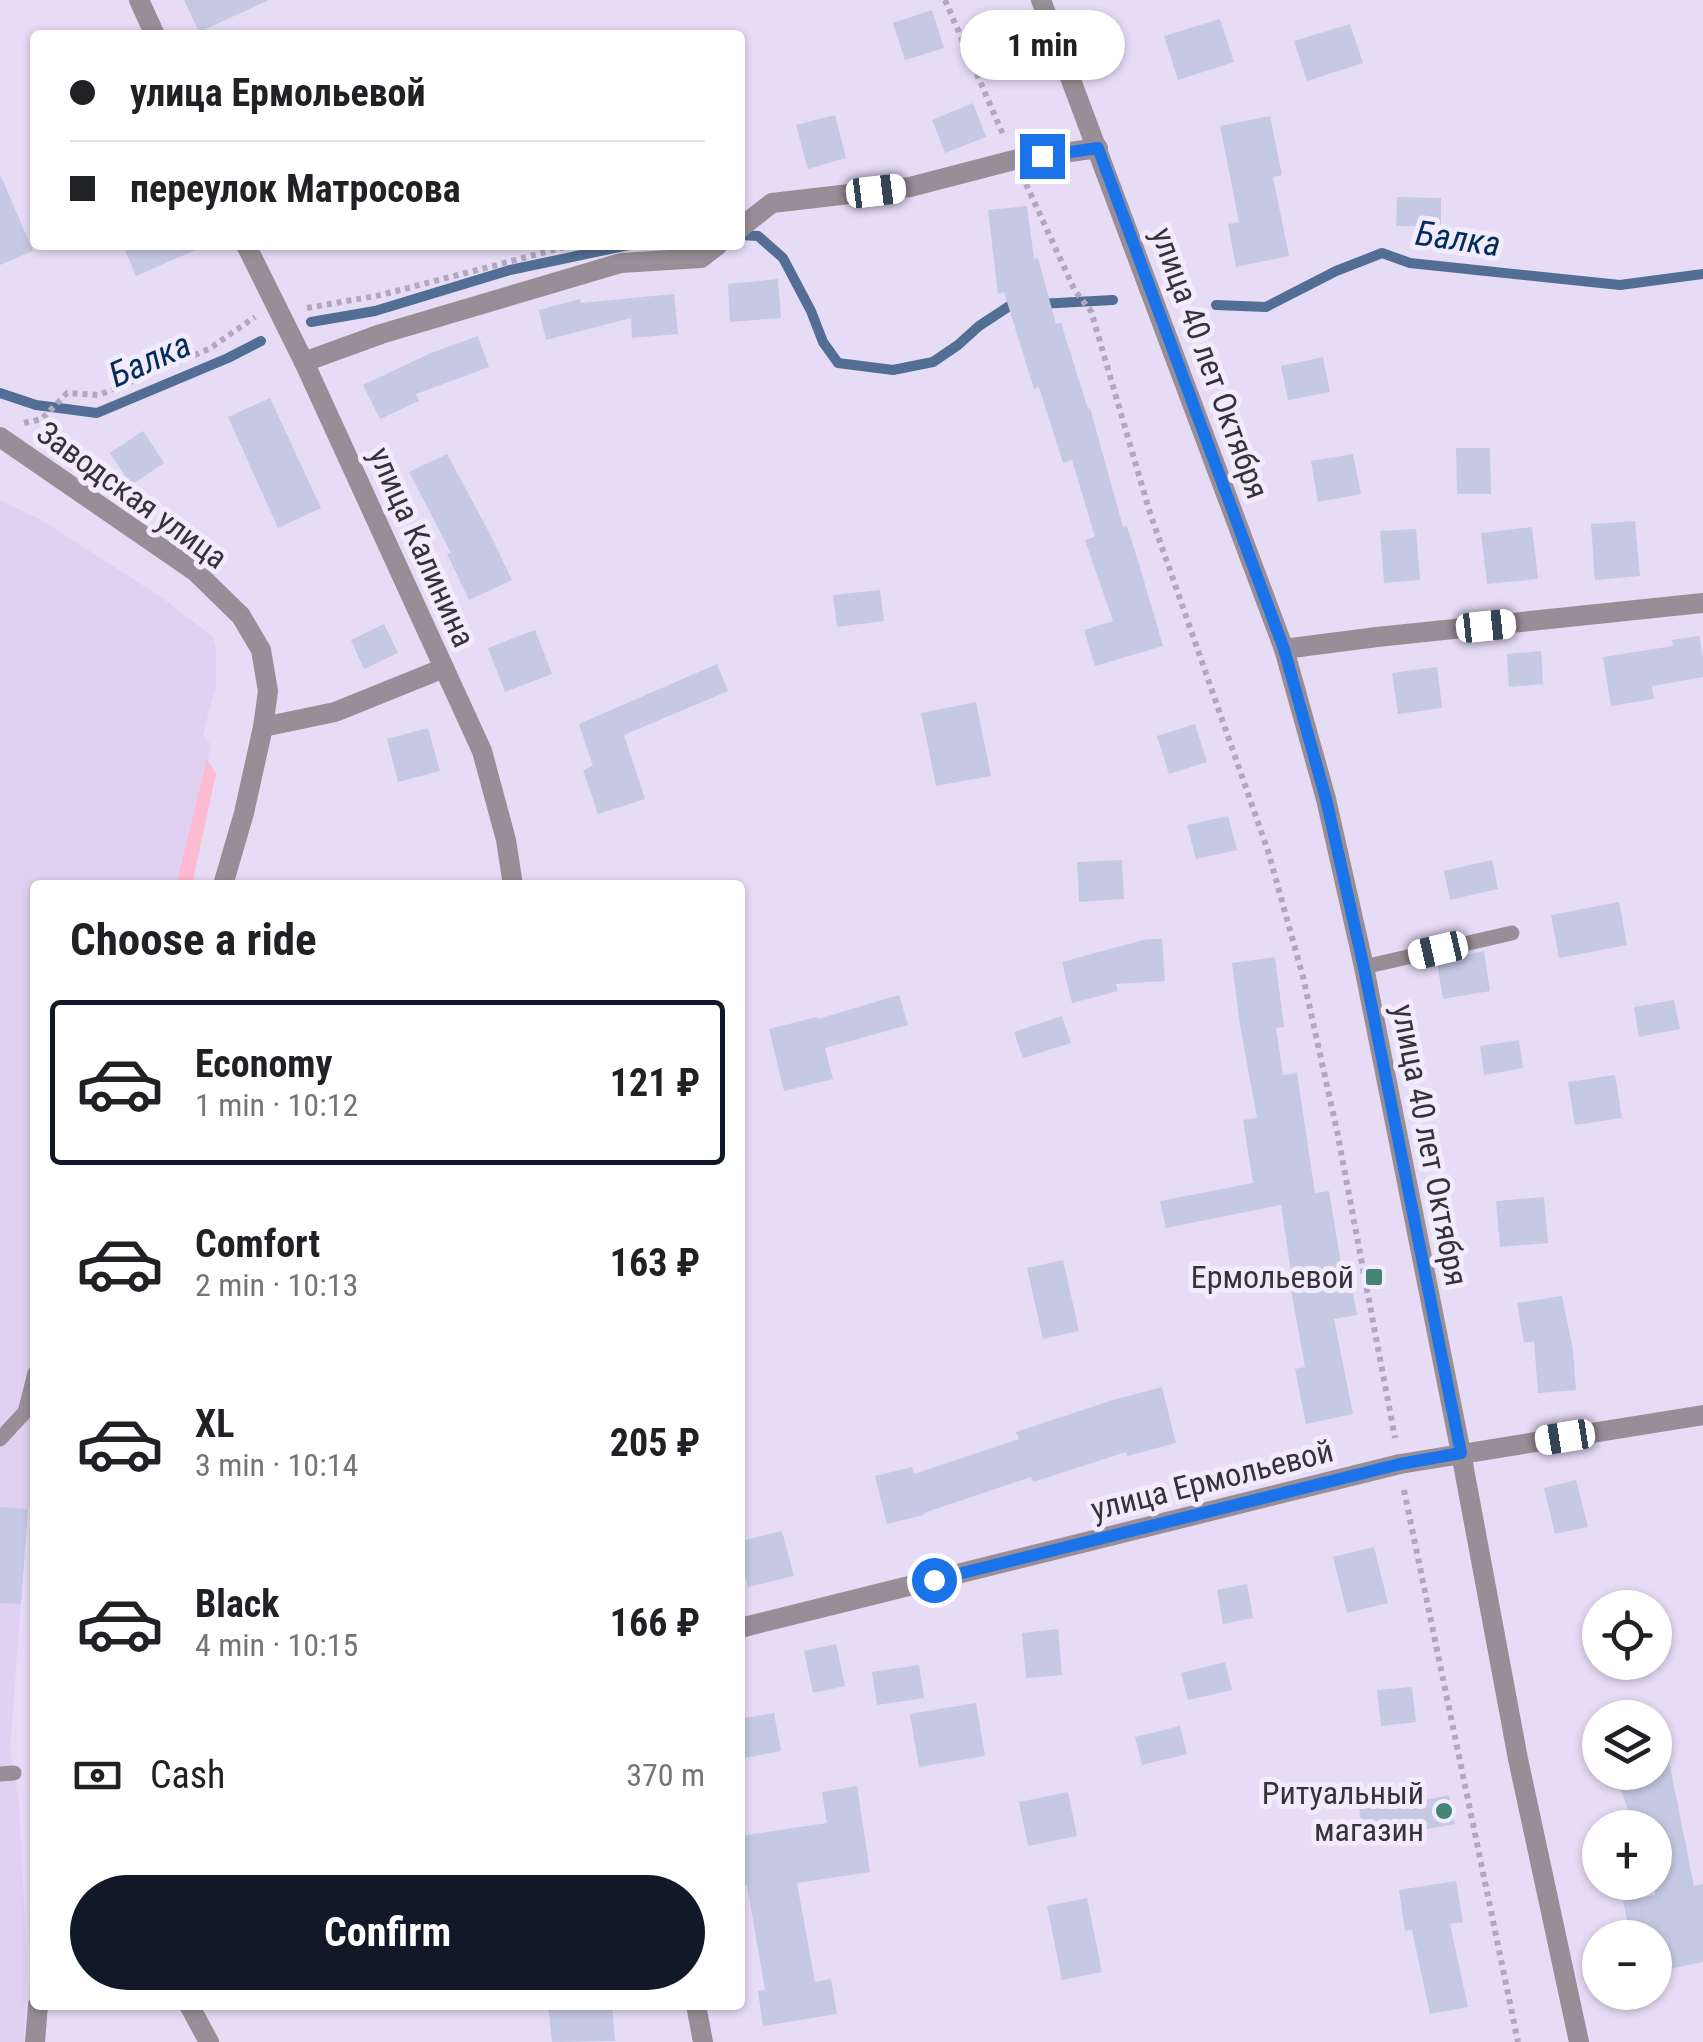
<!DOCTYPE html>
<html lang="en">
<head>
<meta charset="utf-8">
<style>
  body { margin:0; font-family:"Roboto Condensed",sans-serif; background:#f2f2f2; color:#202124; height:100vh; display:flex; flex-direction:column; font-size:38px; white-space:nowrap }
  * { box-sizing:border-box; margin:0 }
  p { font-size:32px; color:#757577 }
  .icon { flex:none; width:55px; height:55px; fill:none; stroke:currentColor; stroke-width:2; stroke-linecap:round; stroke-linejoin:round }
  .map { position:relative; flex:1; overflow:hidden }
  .sheet { position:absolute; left:30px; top:880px; width:715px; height:1130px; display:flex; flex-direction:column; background:#fff; border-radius:10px; box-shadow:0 2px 8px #0004 }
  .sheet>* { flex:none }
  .guide { position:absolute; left:30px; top:30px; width:715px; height:220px; border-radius:10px; box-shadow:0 2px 8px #0004; display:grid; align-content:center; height:220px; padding:0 40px; background:#fff }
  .buttons { position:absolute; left:1582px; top:1590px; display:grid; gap:20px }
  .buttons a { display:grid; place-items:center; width:90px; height:90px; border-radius:50%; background:#fff; box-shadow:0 2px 8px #0004; font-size:50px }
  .end { position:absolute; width:45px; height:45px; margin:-22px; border:12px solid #1a73e8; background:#fff; box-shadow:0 0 0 5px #fff }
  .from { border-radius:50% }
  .bubble { position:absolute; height:70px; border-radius:35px; background:#fff; box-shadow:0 2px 8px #0004; font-size:32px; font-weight:700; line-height:70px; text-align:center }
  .car { position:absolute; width:30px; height:60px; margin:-30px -15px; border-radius:12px; box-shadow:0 0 8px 2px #0007; background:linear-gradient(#fff 24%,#345 0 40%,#fff 0 76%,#345 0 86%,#fff 0) }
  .guide b { display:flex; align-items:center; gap:35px; height:95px; font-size:38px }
  .guide b+b { border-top:2px solid #e0e0e0 }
  .guide i { width:25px; height:25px; background:#202124 }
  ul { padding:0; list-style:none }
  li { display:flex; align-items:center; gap:30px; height:165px; margin:0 20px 15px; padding:0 20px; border:5px solid transparent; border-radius:10px }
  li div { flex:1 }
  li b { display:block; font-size:38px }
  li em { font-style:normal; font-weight:700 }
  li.current { border-color:#111827 }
  li>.icon { width:90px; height:90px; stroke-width:1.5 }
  h2 { padding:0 40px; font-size:45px; line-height:120px }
  .pay { display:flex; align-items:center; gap:25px; height:110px; padding:0 40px; font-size:38px }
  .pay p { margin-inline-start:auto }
  .primary-button { display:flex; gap:20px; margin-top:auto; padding:20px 40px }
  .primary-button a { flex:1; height:115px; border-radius:60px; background:#111827; color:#fff; font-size:40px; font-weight:700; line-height:115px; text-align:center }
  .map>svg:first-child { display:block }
</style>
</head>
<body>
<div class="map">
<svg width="1703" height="2042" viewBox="0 0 1703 2042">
  <rect width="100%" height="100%" fill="#e7dcf6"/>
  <!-- built -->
  <polygon fill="#e0d1f3" points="0,500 40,519 161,597 212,636 216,648 216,684 203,735 211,745 176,885 35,885 35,1488 28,1509 10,1750 19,1801 27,1963 24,2042 0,2042"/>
  <!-- green -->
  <polygon fill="#fcbbd1" points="207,759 216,774 192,885 176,885"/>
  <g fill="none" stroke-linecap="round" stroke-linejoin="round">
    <!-- stream -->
    <g stroke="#526e94" stroke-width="10">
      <polyline points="740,235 758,236 783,258 811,311 823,342 838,363 893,370 933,362 958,345 979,326 1011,305 1017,305"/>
      <polyline points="1039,304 1113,300"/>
      <polyline points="1216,305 1266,307 1336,271 1382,253 1410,263 1620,285 1703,274"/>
      <polyline points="311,322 375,311 510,270 629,245"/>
      <polyline points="0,393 36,405 97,413 228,358 261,341"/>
    </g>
  </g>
  <!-- building -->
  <g fill="#c5c9e4">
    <polygon points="184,0 269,0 199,32"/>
    <polygon points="932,10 944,48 905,60 893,23"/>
    <polygon points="1220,19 1234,62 1178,80 1164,36"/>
    <polygon points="1350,24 1363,63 1307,81 1294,41"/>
    <polygon points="973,103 986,137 945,153 932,120"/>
    <polygon points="835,115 846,158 808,169 796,125"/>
    <polygon points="1270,116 1282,175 1273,177 1289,256 1236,267 1228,224 1239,222 1220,126"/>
    <polygon points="0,174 33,251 0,265"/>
    <polygon points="1397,197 1441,198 1441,227 1396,226"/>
    <polygon points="1027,206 1034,259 1038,258 1056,324 1061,323 1088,409 1090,408 1123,527 1127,526 1139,564 1163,646 1095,666 1084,630 1113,621 1085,540 1095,537 1072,460 1063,463 1039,387 1034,389 1004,292 998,294 988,210"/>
    <polygon points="123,245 207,245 136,276"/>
    <polygon points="778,279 781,318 730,322 728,284"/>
    <polygon points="674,294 678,334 632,338 631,318 546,340 539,310 580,299 581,303"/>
    <polygon points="478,336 489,367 416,394 419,401 380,419 363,385 431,353"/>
    <polygon points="1323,357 1330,392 1288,400 1281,366"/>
    <polygon points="270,398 321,508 278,528 228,417"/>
    <polygon points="143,431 164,463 131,485 110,453"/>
    <polygon points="1456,448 1490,448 1491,494 1457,494"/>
    <polygon points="447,454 490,534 512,580 469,600 447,554 451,553 409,472"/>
    <polygon points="1353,454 1361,494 1318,502 1311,461"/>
    <polygon points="1635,521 1640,576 1595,580 1591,524"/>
    <polygon points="1532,527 1538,579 1487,584 1481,533"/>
    <polygon points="1416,529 1420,580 1384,583 1380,531"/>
    <polygon points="880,590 884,621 837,627 833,595"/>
    <polygon points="384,624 398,653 364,669 351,640"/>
    <polygon points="535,630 552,674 505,692 488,648"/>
    <polygon points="1699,636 1703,658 1703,677 1652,686 1654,699 1611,706 1603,657 1673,646 1672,640"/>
    <polygon points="1541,651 1543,684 1509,687 1507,654"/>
    <polygon points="717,664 728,691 624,735 645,799 598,814 583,770 593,766 579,724"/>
    <polygon points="1437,667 1442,708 1398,714 1392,673"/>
    <polygon points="976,702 991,776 936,786 921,713"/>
    <polygon points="1195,724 1207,762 1169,774 1157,736"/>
    <polygon points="428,728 440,771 398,782 387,739"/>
    <polygon points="1228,816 1237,850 1196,859 1187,825"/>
    <polygon points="1122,860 1124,899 1079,902 1077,862"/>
    <polygon points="1492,860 1498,889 1450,900 1444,871"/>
    <polygon points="1619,902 1627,945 1559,958 1551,915"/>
    <polygon points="1147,939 1162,939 1165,981 1116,984 1118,991 1072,1003 1062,962"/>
    <polygon points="1484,951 1490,991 1443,999 1437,962"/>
    <polygon points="1275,957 1284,1027 1276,1028 1283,1075 1297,1073 1315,1193 1329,1191 1341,1264 1348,1263 1357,1315 1334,1319 1353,1414 1306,1424 1295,1369 1305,1367 1288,1273 1291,1272 1281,1205 1166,1228 1160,1201 1253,1183 1243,1120 1257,1118 1240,1025 1232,963"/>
    <polygon points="899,995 908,1025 825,1048 833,1079 784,1091 769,1029 817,1017 818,1019"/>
    <polygon points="1674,1000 1680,1029 1639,1037 1634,1007"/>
    <polygon points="1062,1016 1071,1043 1023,1058 1014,1032"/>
    <polygon points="1519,1040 1523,1068 1484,1075 1480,1046"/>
    <polygon points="1615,1075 1622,1118 1575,1125 1568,1082"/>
    <polygon points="1544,1197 1548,1243 1500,1247 1496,1201"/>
    <polygon points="1063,1260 1079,1331 1043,1339 1027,1268"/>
    <polygon points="1562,1296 1573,1350 1576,1390 1538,1393 1534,1341 1524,1343 1517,1303"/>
    <polygon points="1162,1387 1176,1443 1127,1456 1126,1452 1033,1482 1031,1477 924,1513 924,1515 887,1524 875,1476 912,1467 914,1474 1019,1439 1016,1432 1113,1400"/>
    <polygon points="1576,1480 1588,1527 1555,1534 1544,1488"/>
    <polygon points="0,1507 28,1509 21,1604 0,1603"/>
    <polygon points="782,1531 794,1576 748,1587 740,1554 740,1541"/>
    <polygon points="1374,1547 1388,1603 1347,1613 1333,1557"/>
    <polygon points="1247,1584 1253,1618 1223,1624 1217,1590"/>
    <polygon points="1058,1629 1062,1675 1026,1678 1022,1633"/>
    <polygon points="836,1644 845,1686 813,1693 804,1651"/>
    <polygon points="1225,1662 1232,1690 1188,1700 1181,1673"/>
    <polygon points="919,1665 924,1698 877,1705 872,1672"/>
    <polygon points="1412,1687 1416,1722 1381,1726 1377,1690"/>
    <polygon points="976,1703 985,1756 919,1767 910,1714"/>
    <polygon points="774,1713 781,1751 740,1759 740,1719"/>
    <polygon points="1180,1726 1187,1754 1142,1765 1135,1737"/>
    <polygon points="1668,1756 1694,1886 1703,1884 1703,1962 1655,1972 1655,1938 1631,1938 1623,1901 1655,1895 1655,1828 1634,1828 1615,1772 1655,1772 1655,1757"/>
    <polygon points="857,1786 870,1872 797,1883 815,1982 831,1979 837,2014 763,2026 758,1991 765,1990 747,1885 740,1886 740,1836 827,1823 822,1792"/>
    <polygon points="1068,1792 1077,1836 1028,1846 1019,1802"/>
    <polygon points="1449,1795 1455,1824 1364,1840 1359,1807 1401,1800 1402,1805"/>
    <polygon points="1456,1881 1463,1922 1450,1924 1468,2007 1430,2014 1412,1930 1405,1931 1399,1890"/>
    <polygon points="1087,1898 1102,1972 1062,1980 1047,1906"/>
    <polygon points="548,2005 612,2005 615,2041 552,2042"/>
  </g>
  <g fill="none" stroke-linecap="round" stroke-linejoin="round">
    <!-- path -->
    <g stroke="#b2a8be" stroke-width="6" stroke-dasharray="5 5" stroke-linecap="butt">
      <polyline points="945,0 1004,137"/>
      <polyline points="1026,184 1075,291 1091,311 1150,513 1268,851 1303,977 1337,1131 1395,1438"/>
      <polyline points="307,308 381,295 573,245"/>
      <polyline points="24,423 42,419 67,393 99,395 209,349 255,317"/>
      <polyline points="1404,1490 1518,2042"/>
    </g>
    <!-- service -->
    <g stroke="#988e97" stroke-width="15">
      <polyline points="1364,967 1512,933"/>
      <polyline points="0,1439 25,1412 35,1373"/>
      <polyline points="0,1774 14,1773"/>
    </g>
    <!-- minor -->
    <g stroke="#988e97" stroke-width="20">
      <polyline points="139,0 155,35"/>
      <polyline points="740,228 772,203 910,187 1014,160 1098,148"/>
      <polyline points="246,245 304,362 482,751 506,840 513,885"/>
      <polyline points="304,362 381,334 621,263 701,258 718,245"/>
      <polyline points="0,437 196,572 241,616 261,650 268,691 263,727 244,813 223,885"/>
      <polyline points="1284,649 1377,637 1703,603"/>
      <polyline points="263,727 335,712 444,668"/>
      <polyline points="740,1628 1400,1464 1703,1415"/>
      <polyline points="189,2005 209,2042"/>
      <polyline points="696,2005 703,2042"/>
      <polyline points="35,2042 38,2005"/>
    </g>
    <!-- tertiary -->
    <polyline stroke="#988e97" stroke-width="20" points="1041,0 1284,649 1326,799 1364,967 1461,1453 1518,1759 1579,2042"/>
  </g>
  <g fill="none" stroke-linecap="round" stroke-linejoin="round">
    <!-- route -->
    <polyline stroke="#1a73e8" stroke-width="12" points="934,1580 1400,1464 1461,1453 1364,968 1326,799 1284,649 1098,148 1042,156"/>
  </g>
  <!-- markers -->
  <g fill="#438474" stroke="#f2ebfb" stroke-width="4">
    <rect x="1364" y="1267" width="20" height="20" rx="5"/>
    <circle cx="1444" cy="1811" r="10"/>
  </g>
  <g text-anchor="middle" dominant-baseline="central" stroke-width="10" stroke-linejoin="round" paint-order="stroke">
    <!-- street labels -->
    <g font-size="32" fill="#36313b" stroke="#f2ebfb">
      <text transform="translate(1210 363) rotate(70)">улица 40 лет Октября</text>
      <text transform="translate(132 495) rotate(36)">Заводская улица</text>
      <text transform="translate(422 547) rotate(66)">улица Калинина</text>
      <text transform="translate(1430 1145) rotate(79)">улица 40 лет Октября</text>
      <text transform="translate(1212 1480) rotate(-14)">улица Ермольевой</text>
    </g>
    <!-- poi labels -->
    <g font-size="32" fill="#36313b" stroke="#f2ebfb" text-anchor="end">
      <text x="1354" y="1277">Ермольевой</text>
      <text x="1424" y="1793">Ритуальный<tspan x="1424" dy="37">магазин</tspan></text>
    </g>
    <!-- water labels -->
    <g font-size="35" font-style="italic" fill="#002e5c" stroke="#f2ebfb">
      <text transform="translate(1458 239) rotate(8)">Балка</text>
      <text transform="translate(150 360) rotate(-24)">Балка</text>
    </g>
  </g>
</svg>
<div class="buttons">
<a><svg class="icon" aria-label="locate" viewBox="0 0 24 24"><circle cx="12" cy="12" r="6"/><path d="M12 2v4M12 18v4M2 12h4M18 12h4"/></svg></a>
<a><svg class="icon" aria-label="layers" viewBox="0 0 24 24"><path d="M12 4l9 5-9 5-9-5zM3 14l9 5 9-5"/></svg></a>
<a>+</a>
<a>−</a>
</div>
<i class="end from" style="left:934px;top:1580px"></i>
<i class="end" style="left:1042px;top:156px"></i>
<div class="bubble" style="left:960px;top:10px;width:165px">1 min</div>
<i class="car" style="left:876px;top:191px;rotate:83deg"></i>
<i class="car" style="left:1486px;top:626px;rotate:84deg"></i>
<i class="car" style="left:1438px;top:950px;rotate:257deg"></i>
<i class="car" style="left:1565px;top:1437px;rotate:261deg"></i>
<div class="guide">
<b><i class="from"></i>улица Ермольевой</b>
<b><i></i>переулок Матросова</b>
</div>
<section class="sheet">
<h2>Choose a ride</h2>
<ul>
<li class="current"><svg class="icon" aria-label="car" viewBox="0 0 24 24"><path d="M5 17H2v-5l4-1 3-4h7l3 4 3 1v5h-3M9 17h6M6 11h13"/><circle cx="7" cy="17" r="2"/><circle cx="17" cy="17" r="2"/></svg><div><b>Economy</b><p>1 min · 10:12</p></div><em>121 ₽</em></li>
<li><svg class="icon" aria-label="car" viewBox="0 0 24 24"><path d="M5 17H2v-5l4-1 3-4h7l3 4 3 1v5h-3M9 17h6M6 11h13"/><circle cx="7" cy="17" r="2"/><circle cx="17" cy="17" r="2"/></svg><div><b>Comfort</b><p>2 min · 10:13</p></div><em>163 ₽</em></li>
<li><svg class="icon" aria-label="car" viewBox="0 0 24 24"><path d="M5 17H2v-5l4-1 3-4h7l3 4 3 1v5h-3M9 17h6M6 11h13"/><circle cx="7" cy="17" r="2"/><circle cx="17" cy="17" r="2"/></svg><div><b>XL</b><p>3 min · 10:14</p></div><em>205 ₽</em></li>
<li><svg class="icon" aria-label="car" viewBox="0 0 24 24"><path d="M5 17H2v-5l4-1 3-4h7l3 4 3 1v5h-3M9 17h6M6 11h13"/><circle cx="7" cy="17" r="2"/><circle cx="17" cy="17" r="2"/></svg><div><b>Black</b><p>4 min · 10:15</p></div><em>166 ₽</em></li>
</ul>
<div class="pay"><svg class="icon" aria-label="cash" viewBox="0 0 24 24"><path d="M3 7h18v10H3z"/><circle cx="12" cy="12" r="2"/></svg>Cash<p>370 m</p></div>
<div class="primary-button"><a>Confirm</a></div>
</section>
</div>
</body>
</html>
